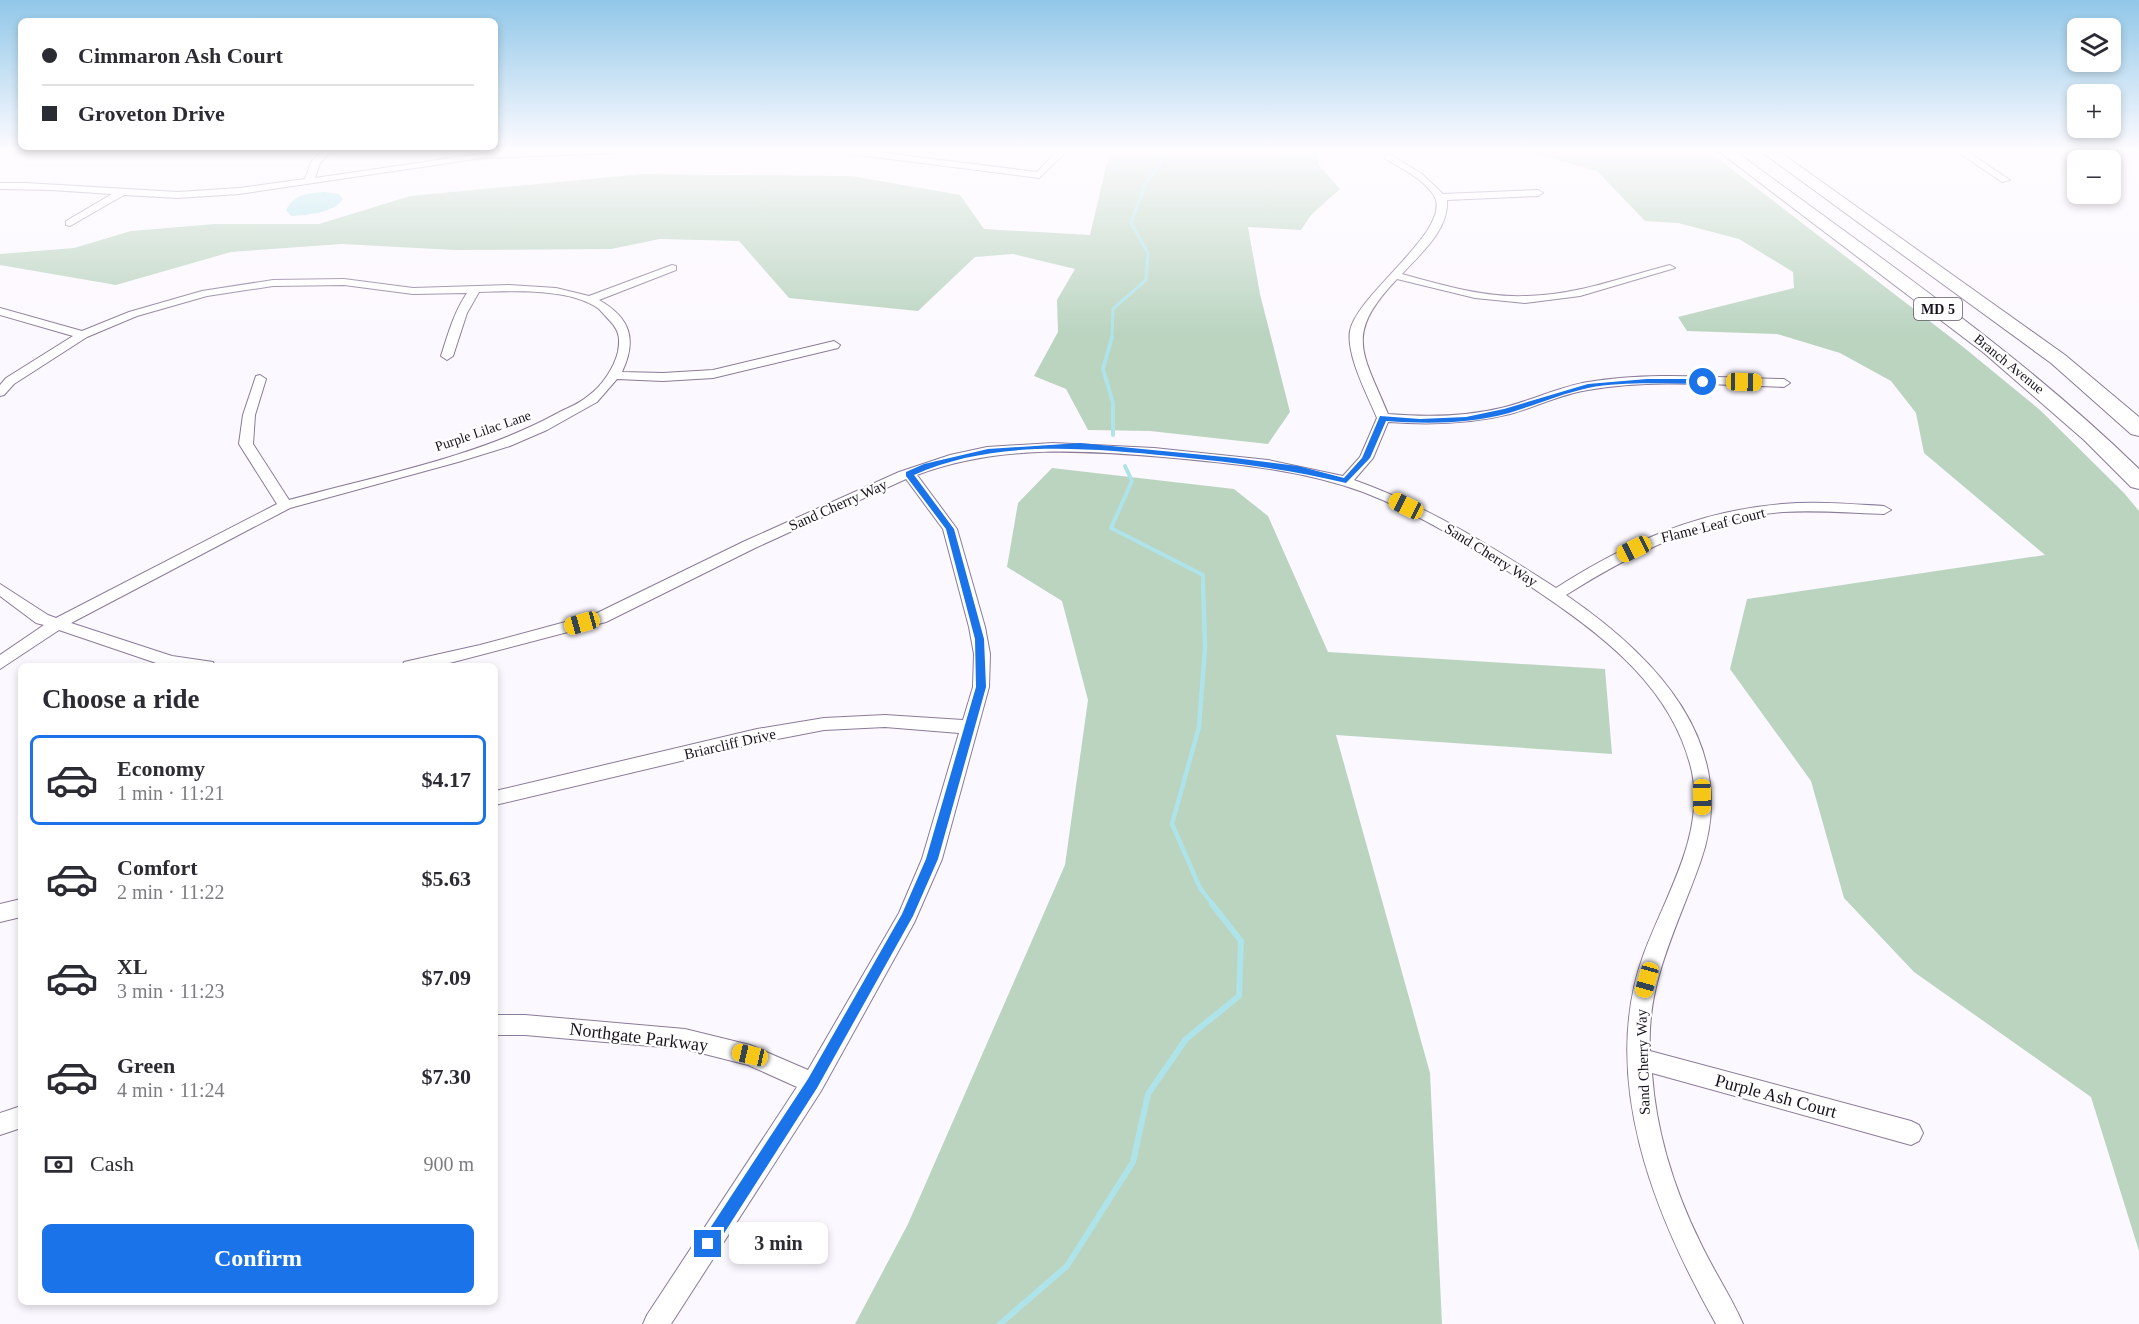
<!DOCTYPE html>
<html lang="en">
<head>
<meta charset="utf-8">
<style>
  body { margin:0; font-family:"Times New Roman",serif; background:#f2f2f3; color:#2b2b33; height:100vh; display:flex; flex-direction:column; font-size:22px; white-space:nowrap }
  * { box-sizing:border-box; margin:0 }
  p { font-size:20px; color:#7c7c81 }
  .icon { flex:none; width:33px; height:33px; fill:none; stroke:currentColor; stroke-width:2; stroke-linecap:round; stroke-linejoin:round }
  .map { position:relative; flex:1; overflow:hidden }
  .sheet { position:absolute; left:18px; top:663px; width:480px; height:642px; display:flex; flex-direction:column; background:#fff; border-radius:9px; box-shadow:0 3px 9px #0003 }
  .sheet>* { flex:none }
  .hud { position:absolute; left:18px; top:18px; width:480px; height:132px; border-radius:9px; box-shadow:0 3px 9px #0003; display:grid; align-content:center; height:132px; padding:0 24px; background:#fff }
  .tools { position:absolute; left:2067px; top:18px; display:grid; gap:12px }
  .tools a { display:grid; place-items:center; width:54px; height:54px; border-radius:9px; background:#fff; box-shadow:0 3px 9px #0003; font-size:30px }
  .end { position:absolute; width:27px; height:27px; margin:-14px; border:8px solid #1a73e8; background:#fff; box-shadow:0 0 0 3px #fff }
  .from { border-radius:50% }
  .bubble { position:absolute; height:42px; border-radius:9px; background:#fff; box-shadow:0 3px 9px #0003; font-size:20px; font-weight:800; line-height:42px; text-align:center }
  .car { position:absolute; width:18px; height:36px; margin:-18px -9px; border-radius:8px; box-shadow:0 0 4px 2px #0007; background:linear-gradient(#f5c518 24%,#345 0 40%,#f5c518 0 76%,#345 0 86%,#f5c518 0) }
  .hud b { display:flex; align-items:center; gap:21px; height:57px; font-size:22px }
  .hud b+b { border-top:2px solid #e1e1e2 }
  .hud i { width:15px; height:15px; background:#2b2b33 }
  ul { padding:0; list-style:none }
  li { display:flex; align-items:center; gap:18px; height:90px; margin:0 12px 9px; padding:0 12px; border:3px solid transparent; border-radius:9px }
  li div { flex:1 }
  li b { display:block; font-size:22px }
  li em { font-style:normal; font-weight:800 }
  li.active { border-color:#1a73e8 }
  li>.icon { width:54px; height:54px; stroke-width:1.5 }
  h2 { padding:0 24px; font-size:27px; line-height:72px }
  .pay { display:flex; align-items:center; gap:15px; height:66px; padding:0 24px; font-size:22px }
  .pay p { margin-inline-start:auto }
  .cta { display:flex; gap:12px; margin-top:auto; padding:12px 24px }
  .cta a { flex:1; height:69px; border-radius:9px; background:#1a73e8; color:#fff; font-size:24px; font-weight:800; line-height:69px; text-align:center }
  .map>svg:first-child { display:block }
</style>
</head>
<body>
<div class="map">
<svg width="2139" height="1324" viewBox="0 0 2139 1324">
  <rect width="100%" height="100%" fill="#fcf8ff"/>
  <!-- green -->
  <g fill="#bad4c0">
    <polygon points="1110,150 1320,150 1318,164 1340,189 1311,215 1301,230 1248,227 1260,294 1290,412 1268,444 1150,431 1088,430 1066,389 1034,376 1058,332 1057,300 1075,269 1013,254 975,257 918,311 789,298 739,241 660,239 611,249 454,250 342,244 231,252 116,285 0,265 0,254 74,248 131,231 215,224 319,224 410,196 643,174 852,176 960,195 984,229 1090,235"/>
    <polygon points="1462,150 1707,150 1962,346 2040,410 2124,493 2139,511 2139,1251 2091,1097 1914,972 1844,898 1811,781 1730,669 1747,599 2045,555 1924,453 1916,413 1891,381 1840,353 1777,334 1687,331 1678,317 1794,288 1793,272 1739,239 1678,223 1645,221 1597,171 1543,156 1508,151 1483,155 1463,153"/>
    <polygon points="1052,468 1234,489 1268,516 1328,652 1605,669 1612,754 1336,735 1430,1073 1442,1324 855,1324 908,1224 1065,865 1088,700 1062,601 1007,567 1018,503"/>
  </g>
  <!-- water -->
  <path fill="#aee3e9" d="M 325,192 L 339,194 L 343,199 C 334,213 307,215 291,216 L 286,210 C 294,194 308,193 325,192 Z"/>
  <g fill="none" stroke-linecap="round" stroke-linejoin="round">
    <!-- stream-far3 -->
    <polyline stroke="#aee3e9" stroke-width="3" points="1112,339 1113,309 1146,280 1148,253 1131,223 1147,180 1162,163 1150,150"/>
    <!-- stream-far2 -->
    <g stroke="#aee3e9" stroke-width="4">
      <polyline points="1112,337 1103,369 1113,403 1113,435"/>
      <polyline points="1125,466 1132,481 1111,528 1203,575 1203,584"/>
    </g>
    <!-- stream-far1 -->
    <polyline stroke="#aee3e9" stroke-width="4.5" points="1203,583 1205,648 1199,727 1172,824 1200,888 1213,905"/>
    <!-- stream -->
    <polyline stroke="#aee3e9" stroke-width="6" points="1000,1324 1067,1266 1133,1162 1148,1094 1186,1039 1239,996 1241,941 1212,904"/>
    <defs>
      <g id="minor">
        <polygon points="323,150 333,150 320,163 315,178 499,151 623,150 618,153 482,158 239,194 178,198 124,195 70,226 66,225 66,221 112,194 51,190 0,189 0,183 26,183 178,192 239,188 305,179 311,162"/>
        <polygon points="838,150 861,150 1037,172 1058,150 1068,150 1039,178 843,153"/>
        <polygon points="1955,150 1965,150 2010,180 2002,182"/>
        <path d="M 1389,154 L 1422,174 L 1443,194 L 1538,190 L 1543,193 L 1538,196 L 1447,200 C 1449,230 1421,253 1402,274 C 1442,285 1485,298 1527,296 C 1577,295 1623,277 1670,265 L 1675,268 L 1580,296 L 1525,303 L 1475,298 L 1397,279 C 1344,335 1362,351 1388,414 C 1426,417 1464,417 1501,408 C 1531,401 1558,387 1588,382 C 1653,371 1719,378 1784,379 L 1790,383 L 1784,387 C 1719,385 1653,379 1588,390 C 1561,394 1536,407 1510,414 C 1470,424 1429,425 1388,422 L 1373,458 L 1354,480 C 1427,506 1491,546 1556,588 C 1627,543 1697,511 1782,504 C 1816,501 1850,504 1884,506 L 1891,510 L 1884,514 C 1850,513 1816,510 1783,512 C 1701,519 1634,552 1566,595 C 1655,656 1741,744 1701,860 C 1679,924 1646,982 1650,1051 L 1911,1121 L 1919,1125 L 1923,1133 L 1919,1141 L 1911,1145 L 1652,1073 C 1656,1131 1674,1189 1700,1242 C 1713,1270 1731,1296 1743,1324 L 1716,1324 C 1655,1216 1599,1080 1643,956 C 1664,898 1705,836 1692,772 C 1674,691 1608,639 1543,595 C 1486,556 1428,517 1363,492 C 1302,470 1238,464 1174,458 C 1086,450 1000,444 917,475 L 957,529 L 985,627 L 990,654 L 989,687 L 942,859 L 914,923 L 821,1091 L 671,1324 L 643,1324 L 647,1315 L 797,1087 L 748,1065 L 685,1049 L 525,1035 L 495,1035 L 495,1015 L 525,1015 L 685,1029 L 750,1045 L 808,1070 L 899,913 L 922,859 L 959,733 L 885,727 L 824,730 L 757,743 L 495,805 L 495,791 L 757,729 L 824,718 L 885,715 L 963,720 L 973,687 L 974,654 L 969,627 L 943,529 L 906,479 L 755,548 L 606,622 L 438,666 L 402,666 L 404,662 L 480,645 L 595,614 L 745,541 L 899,472 L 950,455 L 987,447 L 1053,443 L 1154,448 L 1268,460 L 1343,476 L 1360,457 L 1377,418 C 1368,396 1346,355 1350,331 C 1357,293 1457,227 1433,194 C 1422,178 1402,169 1386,159 L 1384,157 Z"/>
        <path d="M 672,265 L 676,266 L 676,270 L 599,300 C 631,318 637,340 622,372 L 663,373 L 713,370 L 834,341 L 840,345 L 838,348 L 713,378 L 663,381 L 617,379 L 597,402 L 547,430 L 510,446 L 458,462 L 290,508 L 71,623 L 172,656 L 213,662 L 215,666 L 165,666 L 59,630 L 0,669 L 0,655 L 44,625 L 36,623 L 0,596 L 0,584 L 48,615 L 56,618 L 277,504 L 239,444 L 243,415 L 256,376 L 260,375 L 266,379 L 255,415 L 253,444 L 289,500 C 376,476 477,457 556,414 C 567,408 579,404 588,396 C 602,386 614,368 618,352 C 620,340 620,332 611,322 C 607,318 603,313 599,309 C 571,288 513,291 479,292 L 467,313 L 453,356 L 447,360 L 441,356 C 448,334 454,312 467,293 L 413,294 L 344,285 L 273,286 L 207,296 L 137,316 L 87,337 L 14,384 L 4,395 L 0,396 L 0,385 L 6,378 L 73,336 L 0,315 L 0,308 L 82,331 L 129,312 L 202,291 L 273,280 L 344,279 L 413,288 L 509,285 L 556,288 L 589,296 Z"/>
        <polygon points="21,899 21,917 0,922 0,904"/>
        <polygon points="21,1106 21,1128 0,1135 0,1113"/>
      </g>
      <g id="trunk">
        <path d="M 1717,150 L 1734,150 C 1872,253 2015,348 2139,469 L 2139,489 L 2131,487 L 2084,440 L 1984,353 Z"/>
        <polygon points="1759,150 1777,150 2065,355 2139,417 2139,436 2131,434 2051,363"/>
      </g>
    </defs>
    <!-- minor casing -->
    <use href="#minor" stroke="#8a7b99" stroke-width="2"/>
    <!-- trunk casing -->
    <use href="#trunk" stroke="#8a7b99" stroke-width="2"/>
    <!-- minor -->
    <use href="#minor" fill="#fff" fill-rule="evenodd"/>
    <!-- trunk -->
    <use href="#trunk" fill="#fff" fill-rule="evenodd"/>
  </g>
  <!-- sky -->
  <linearGradient id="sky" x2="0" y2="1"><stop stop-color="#91c7e8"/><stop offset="0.45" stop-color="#fefcff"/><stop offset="1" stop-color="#fefcff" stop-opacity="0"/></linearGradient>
  <rect width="2139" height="335" fill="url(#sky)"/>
  <!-- route -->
  <path fill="#1a73e8" d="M 1647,379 L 1703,379 L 1707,382 L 1703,384 C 1665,384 1625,381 1588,388 C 1561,394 1535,405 1509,413 C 1469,424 1427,424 1386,421 L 1370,458 L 1346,483 C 1288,469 1230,462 1170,456 C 1087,448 993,439 914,475 L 954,529 L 984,639 L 986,687 L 938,859 L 913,916 L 817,1088 L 714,1249 L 708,1251 L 703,1249 L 701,1244 L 703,1239 L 808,1079 L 902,914 L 926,859 L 976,687 L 975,639 L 946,529 L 906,476 L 906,472 L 924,464 L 988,449 L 1080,443 L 1235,458 L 1298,466 L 1344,478 L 1362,458 L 1380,416 L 1420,419 L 1466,417 L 1504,409 L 1588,384 Z"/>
  <g text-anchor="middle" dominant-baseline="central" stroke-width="4.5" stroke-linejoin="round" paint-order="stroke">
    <!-- shield labels -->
    <rect fill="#fff" stroke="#5d5961" stroke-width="1.5" x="1914" y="298" width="48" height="22" rx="4.5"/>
    <g font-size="14" font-weight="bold" fill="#17121d">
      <text x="1938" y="309">MD 5</text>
    </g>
    <!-- far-street labels -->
    <g font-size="14" fill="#17121d" stroke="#fff">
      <text transform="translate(2009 364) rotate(39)">Branch Avenue</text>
      <text transform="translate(483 431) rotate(-19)">Purple Lilac Lane</text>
    </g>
    <!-- street labels -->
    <g font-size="15" fill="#17121d" stroke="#fff">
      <text transform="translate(838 505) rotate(-24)">Sand Cherry Way</text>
      <text transform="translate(1713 525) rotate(-14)">Flame Leaf Court</text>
      <text transform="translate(1491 555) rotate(32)">Sand Cherry Way</text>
      <text transform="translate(730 744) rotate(-13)">Briarcliff Drive</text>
      <text transform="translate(1643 1062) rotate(-92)">Sand Cherry Way</text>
    </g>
    <!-- near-street labels -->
    <g font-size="18" fill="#17121d" stroke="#fff">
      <text transform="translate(639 1037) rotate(7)">Northgate Parkway</text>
      <text transform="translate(1776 1096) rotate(15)">Purple Ash Court</text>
    </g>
  </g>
</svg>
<div class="tools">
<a><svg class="icon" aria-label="layers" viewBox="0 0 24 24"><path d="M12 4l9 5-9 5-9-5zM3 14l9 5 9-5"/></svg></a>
<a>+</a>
<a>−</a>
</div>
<i class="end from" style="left:1703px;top:382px"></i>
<i class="end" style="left:708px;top:1244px"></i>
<div class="bubble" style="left:729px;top:1222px;width:99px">3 min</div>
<i class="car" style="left:1744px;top:382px;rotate:91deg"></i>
<i class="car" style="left:1406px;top:506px;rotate:296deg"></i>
<i class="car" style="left:1634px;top:549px;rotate:244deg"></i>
<i class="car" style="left:582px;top:623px;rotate:254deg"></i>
<i class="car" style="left:1702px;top:797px;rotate:179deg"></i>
<i class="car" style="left:1647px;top:980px;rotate:196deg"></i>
<i class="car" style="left:750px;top:1055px;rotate:283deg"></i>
<div class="hud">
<b><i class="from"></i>Cimmaron Ash Court</b>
<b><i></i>Groveton Drive</b>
</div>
<section class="sheet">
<h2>Choose a ride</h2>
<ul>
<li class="active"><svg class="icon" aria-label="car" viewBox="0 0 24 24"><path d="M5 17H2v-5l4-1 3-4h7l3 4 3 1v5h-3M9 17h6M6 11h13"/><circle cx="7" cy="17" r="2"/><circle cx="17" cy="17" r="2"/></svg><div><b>Economy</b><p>1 min · 11:21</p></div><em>$4.17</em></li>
<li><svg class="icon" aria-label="car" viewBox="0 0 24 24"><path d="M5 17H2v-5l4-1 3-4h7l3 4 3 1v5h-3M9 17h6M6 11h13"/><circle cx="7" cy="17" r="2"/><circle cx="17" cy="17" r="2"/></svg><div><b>Comfort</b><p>2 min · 11:22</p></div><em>$5.63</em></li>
<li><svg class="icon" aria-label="car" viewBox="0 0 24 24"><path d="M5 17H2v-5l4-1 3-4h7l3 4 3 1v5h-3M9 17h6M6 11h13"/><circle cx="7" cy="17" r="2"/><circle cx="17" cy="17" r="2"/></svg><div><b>XL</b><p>3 min · 11:23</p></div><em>$7.09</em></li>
<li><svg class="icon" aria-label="car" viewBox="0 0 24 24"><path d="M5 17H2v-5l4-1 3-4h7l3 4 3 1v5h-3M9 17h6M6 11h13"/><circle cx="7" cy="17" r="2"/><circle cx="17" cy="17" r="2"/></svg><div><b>Green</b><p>4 min · 11:24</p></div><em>$7.30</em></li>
</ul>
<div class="pay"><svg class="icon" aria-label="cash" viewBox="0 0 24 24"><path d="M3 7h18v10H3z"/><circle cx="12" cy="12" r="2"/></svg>Cash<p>900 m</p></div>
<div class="cta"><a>Confirm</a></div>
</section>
</div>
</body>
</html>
